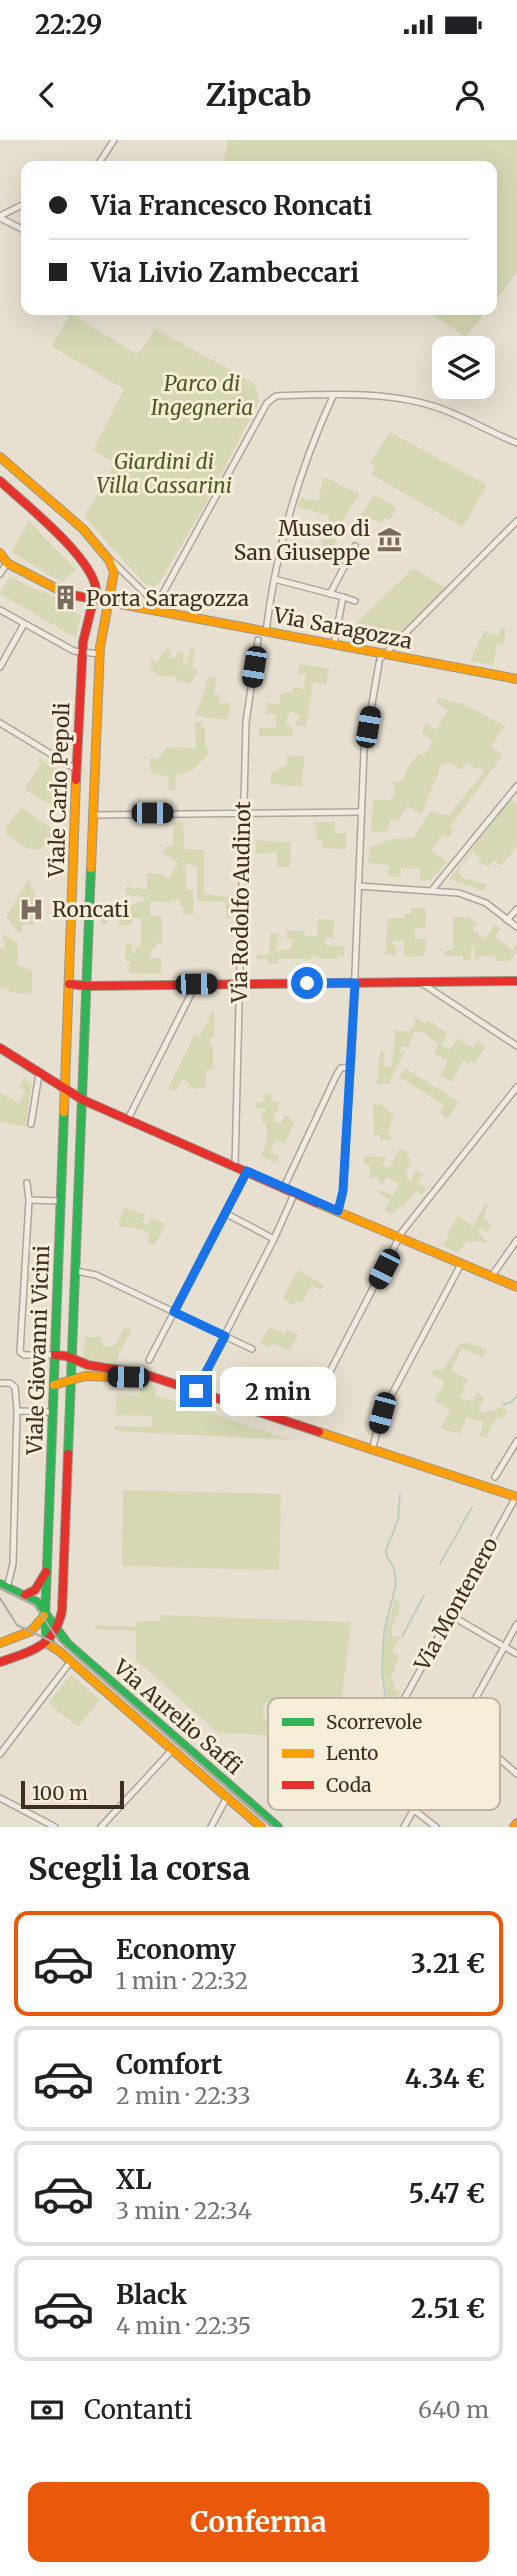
<!DOCTYPE html>
<html lang="it">
<head>
<meta charset="utf-8">
<style>
  body { margin:0; font-family:Merriweather,serif; background:#f2f2f2; color:#202124; height:100vh; display:flex; flex-direction:column; font-size:26px; white-space:nowrap }
  * { box-sizing:border-box; margin:0 }
  p { font-size:23px; color:#757577 }
  .icon { flex:none; width:38px; height:38px; fill:none; stroke:currentColor; stroke-width:2; stroke-linecap:round; stroke-linejoin:round }
  .map { position:relative; height:1687px; overflow:hidden }
  .side { display:flex; flex-direction:column; background:#fff; flex:1 }
  .side>* { flex:none }
  .top-card { position:absolute; left:21px; top:21px; width:476px; height:154px; border-radius:14px; box-shadow:0 7px 28px #0002; display:grid; align-content:center; height:154px; padding:0 28px; background:#fff }
  .tools { position:absolute; left:432px; top:196px; display:grid; gap:14px }
  .tools a { display:grid; place-items:center; width:63px; height:63px; border-radius:14px; background:#fff; box-shadow:0 7px 28px #0002; font-size:35px }
  .scale { position:absolute; left:21px; bottom:18px; width:103px; box-sizing:border-box; padding-left:7px; border:4px solid #3d2e20; border-top:0; font-size:19px; line-height:24px; white-space:nowrap; color:#3d2e20; -webkit-text-stroke:5px #f7eed8; paint-order:stroke }
  .end { position:absolute; width:32px; height:32px; margin:-16px; border:9px solid #1a73e8; background:#fff; box-shadow:0 0 0 4px #fff }
  .from { border-radius:50% }
  .bubble { position:absolute; height:49px; border-radius:14px; background:#fff; box-shadow:0 7px 28px #0002; font-size:23px; font-weight:700; line-height:49px; text-align:center }
  .car { position:absolute; width:21px; height:42px; margin:-21px -10px; border-radius:9px; box-shadow:0 0 5px 2px #0007; background:linear-gradient(#222 24%,#8ab4d8 0 40%,#222 0 76%,#8ab4d8 0 86%,#222 0) }
  .top-card b { display:flex; align-items:center; gap:24px; height:66px; font-size:26px }
  .top-card b+b { border-top:2px solid #e0e0e0 }
  .top-card i { width:18px; height:18px; background:#202124 }
  ul { padding:0; list-style:none }
  li { display:flex; align-items:center; gap:21px; height:105px; margin:0 14px 10px; padding:0 14px; border:4px solid #e0e0e0; border-radius:14px }
  li div { flex:1 }
  li b { display:block; font-size:26px }
  li em { font-style:normal; font-weight:700 }
  li.current { border-color:#ea580c }
  li>.icon { width:63px; height:63px; stroke-width:1.5 }
  h2 { padding:0 28px; font-size:32px; line-height:84px }
  .pay { display:flex; align-items:center; gap:18px; height:77px; padding:0 28px; font-size:26px }
  .pay p { margin-inline-start:auto }
  .cta { display:flex; gap:14px; margin-top:auto; padding:14px 28px }
  .cta a { flex:1; height:80px; border-radius:14px; background:#ea580c; color:#fff; font-size:28px; font-weight:700; line-height:80px; text-align:center }
  .status { display:flex; justify-content:space-between; align-items:center; height:49px; padding:0 35px; background:#fff; direction:ltr }
  .status svg { height:19px; fill:currentColor }
  header { display:flex; justify-content:space-between; align-items:center; height:91px; padding:0 28px; background:#fff; font-size:32px; font-weight:700 }
  .map>svg:first-child { display:block }
</style>
</head>
<body>
<div class="status"><b>22:29</b><svg viewBox="0 0 49 12"><path d="M0 12V9h3v3zM5 12V6h3v6zM10 12V3h3v9zM15 12V0h3v12zM26 1h20v11H26zM47 4h2v5h-2z"/></svg></div>
<header><svg class="icon" aria-label="back" viewBox="0 0 24 24"><path d="M15 5l-7 7 7 7"/></svg>Zipcab<svg class="icon" aria-label="person" viewBox="0 0 24 24"><circle cx="12" cy="8" r="4"/><path d="M4 21q1-7 8-7t8 7"/></svg></header>
<div class="map">
<svg width="517" height="1687" viewBox="0 0 517 1687">
  <rect width="100%" height="100%" fill="#e7e0d1"/>
  <!-- green -->
  <g fill="#d6d7b3">
    <polygon points="228,0 517,0 517,133 492,165 492,26 223,26"/>
    <polygon points="426,170 488,170 465,197"/>
    <polygon points="71,174 137,214 156,189 255,244 260,260 201,372 159,443 153,447 145,444 84,377 115,323 93,310 124,249 51,206"/>
    <polygon points="390,292 487,345 463,387 371,334 375,326 370,323"/>
    <polygon points="324,337 359,354 339,387 334,409 321,407 329,376 298,367 301,358 318,361"/>
    <path d="M 374,354 L 397,368 L 390,380 L 385,378 L 380,383 C 373,378 367,381 360,377 Z"/>
    <polygon points="29,381 76,430 66,437 64,442 54,438 12,412"/>
    <polygon points="413,428 446,448 388,505 346,498 344,495"/>
    <polygon points="10,436 32,448 59,458 57,465 59,469 73,470 73,472 81,475 76,498 0,454"/>
    <polygon points="501,488 506,490 503,505 497,504 493,525 470,521 484,491 498,496"/>
    <polygon points="190,508 195,509 192,526 198,531 190,544 178,541 175,537 160,536 150,528 152,520 156,523 165,510 171,511 170,517 176,518 178,511 183,512 183,525 187,526"/>
    <polygon points="300,524 329,528 326,544 313,542 306,587 295,585 300,576 291,571 285,583 293,588 292,596 259,596 259,588 276,588 276,574 266,574 267,563 280,564 280,554 292,551 294,547 304,549 306,535 298,533"/>
    <path d="M 214,536 L 216,539 L 214,554 L 219,554 L 219,563 L 230,563 L 228,579 C 217,579 204,578 194,574 C 202,562 204,550 209,537 Z"/>
    <polygon points="439,558 463,564 505,586 491,606 502,616 450,687 453,691 448,697 443,694 431,710 447,722 431,740 420,741 420,729 401,728 401,737 386,736 390,725 368,723 370,707 393,699 413,698 430,672 449,675 485,631 481,628 479,630 467,622 461,629 448,623 441,626 421,675 408,666 397,681 390,680 388,691 371,692 373,660 391,660 395,652 392,642 404,641 405,633 416,616 427,612 433,601 422,593 425,583 436,590 448,570 436,562"/>
    <path d="M 195,582 L 202,582 L 202,588 L 205,588 L 205,605 L 209,612 C 202,624 190,633 176,635 L 176,650 L 169,650 L 168,636 L 155,635 L 150,629 L 150,618 L 158,619 L 167,607 L 196,608 Z"/>
    <polygon points="288,615 304,616 302,647 271,644 271,633 286,625"/>
    <polygon points="39,618 66,635 65,666 63,672 26,650 25,647 41,624 37,621"/>
    <polygon points="511,659 517,664 517,706 502,726 494,720 488,727 480,722 479,717 473,712 458,730 461,737 487,745 483,751 449,739"/>
    <polygon points="21,668 56,691 42,709 31,710 6,695 6,687"/>
    <polygon points="183,682 184,709 204,710 204,754 231,757 230,778 226,778 226,762 197,761 197,727 186,724 186,749 193,750 193,775 183,774 183,766 180,766 180,760 171,760 171,763 150,761 150,776 162,776 162,803 156,803 156,808 151,808 150,818 161,818 161,834 129,833 130,822 125,821 126,804 132,804 131,813 135,813 135,807 141,807 141,778 132,778 132,785 120,785 119,780 108,779 107,783 101,784 102,776 128,776 128,767 144,760 144,757 126,755 126,747 147,749 147,733 160,734 168,739 178,723 162,712 167,706 173,706 173,683"/>
    <polygon points="315,682 335,682 335,693 346,693 346,709 322,708 322,701 317,700"/>
    <polygon points="256,699 259,699 260,701 291,702 290,727 277,727 277,712 256,714"/>
    <polygon points="28,740 31,741 31,750 35,750 34,785 23,784 21,793 17,792 6,777"/>
    <polygon points="411,768 426,768 425,788 415,788 415,799 426,799 425,816 404,817 403,800 392,801 393,805 396,805 396,815 385,815 388,778 404,778 405,774 411,774"/>
    <polygon points="453,777 468,777 477,784 472,790 485,799 495,784 501,789 495,797 512,810 517,803 517,811 510,821 495,821 495,816 478,816 478,819 475,819 474,806 471,807 471,820 463,820 462,816 445,816 445,811 453,809"/>
    <polygon points="318,779 334,780 333,798 325,798 325,805 344,806 344,815 337,815 337,819 318,819 317,816 311,816 311,819 278,819 278,824 269,823 268,819 257,819 257,815 269,815 270,793 279,793 275,811 291,809 292,799 286,798 287,790 304,791 305,796 317,796"/>
    <polygon points="5,794 17,803 18,825 32,831 32,853 17,854 0,847 0,808 6,808 2,797"/>
    <polygon points="212,872 215,874 214,898 210,898 210,905 213,906 213,929 206,930 206,947 196,949 188,946 189,944 185,940 181,940 176,951 168,948 195,894 200,896"/>
    <polygon points="415,877 425,884 428,880 447,893 441,905 450,910 457,899 473,908 478,901 486,907 475,923 472,921 469,924 463,920 452,942 440,936 448,921 434,913 438,904 424,892 414,892 408,907 401,907 400,913 404,913 389,944 377,944 380,911 385,911 384,926 392,927 395,890 410,892 410,888 414,888"/>
    <polygon points="405,928 459,962 447,979 439,972 444,965 399,937"/>
    <polygon points="24,938 31,945 26,987 0,982 0,953 19,963 25,951 19,948"/>
    <polygon points="263,953 272,956 271,959 280,963 273,980 281,984 285,975 295,981 285,1003 276,1000 270,1011 279,1017 276,1023 261,1016 267,999 266,983 262,983 261,972 266,972 266,969 256,967 256,962 263,962"/>
    <polygon points="373,964 382,965 394,976 387,993 392,996 390,1000 380,999 380,995 374,994"/>
    <polygon points="400,1008 409,1013 407,1016 411,1019 405,1037 411,1040 416,1030 423,1035 417,1042 426,1049 421,1055 416,1051 403,1067 400,1066 393,1074 385,1071 390,1060 378,1053 380,1050 393,1056 399,1044 387,1037 383,1044 379,1043 379,1038 370,1038 370,1025 364,1025 364,1016 387,1017 382,1025 389,1029"/>
    <polygon points="486,1063 488,1065 483,1079 492,1084 487,1092 480,1088 477,1092 487,1101 486,1104 474,1100 472,1103 467,1101 458,1112 442,1106 450,1095 447,1093 458,1076 473,1086"/>
    <polygon points="125,1067 145,1075 142,1082 147,1085 151,1077 165,1084 155,1105 149,1105 148,1092 132,1087 120,1087 118,1083"/>
    <polygon points="298,1130 325,1145 321,1150 311,1145 302,1163 297,1161 294,1165 283,1159"/>
    <polygon points="270,1186 284,1194 287,1189 298,1195 289,1211 273,1204 270,1208 260,1203"/>
    <polygon points="124,1188 132,1189 115,1223 83,1219 85,1197 102,1197 103,1206 114,1206"/>
    <polygon points="464,1202 487,1209 483,1218 462,1208 451,1230 468,1240 460,1257 472,1261 477,1252 485,1257 478,1269 483,1273 502,1267 508,1271 502,1279 497,1277 491,1287 487,1298 480,1296 484,1282 467,1277 460,1294 441,1288 450,1270 434,1261 445,1242 431,1234 434,1230 443,1230 460,1204"/>
    <polygon points="140,1244 157,1247 155,1255 292,1300 115,1291 115,1286 152,1287 152,1276 116,1275 116,1254 140,1255"/>
    <polygon points="123,1350 281,1354 279,1430 122,1426"/>
    <polygon points="396,1458 400,1466 391,1491 393,1497 400,1496 392,1512 399,1516 391,1539 395,1544 394,1549 401,1552 391,1570 387,1564 385,1566 383,1565 387,1556 383,1530 385,1491"/>
    <path d="M 161,1475 L 351,1482 L 342,1557 L 339,1559 C 323,1561 273,1557 264,1564 L 263,1578 L 275,1586 L 352,1589 L 357,1587 L 365,1566 L 376,1567 L 362,1584 L 366,1599 L 218,1593 L 136,1520 L 136,1491 L 95,1489 L 95,1485 L 136,1487 L 137,1481 L 160,1481 Z"/>
    <polygon points="71,1535 100,1560 78,1587 48,1563"/>
  </g>
  <g fill="none" stroke-linecap="round" stroke-linejoin="round">
    <!-- stream -->
    <g stroke="#bcccc2" stroke-width="2">
      <polyline points="503,1265 511,1262 517,1256"/>
      <polyline points="440,1424 472,1367"/>
      <polyline points="402,1497 424,1455"/>
      <polyline points="382,1564 385,1555 382,1531 384,1491 396,1445 394,1428 387,1417 386,1410 398,1380 400,1354"/>
      <polyline points="364,1586 370,1601"/>
    </g>
    <defs>
      <g id="street">
        <polyline points="97,26 114,0"/>
        <polyline points="0,76 26,63"/>
        <polyline points="0,78 26,91"/>
        <polyline points="113,422 163,471"/>
        <polyline points="0,434 7,423"/>
        <polyline points="274,439 343,457 334,504"/>
        <polyline points="330,454 355,406"/>
        <polyline points="343,457 355,461"/>
        <polyline points="0,470 74,511 99,514"/>
        <path d="M 163,471 L 163,453 L 267,263 L 276,256 C 324,254 386,251 433,266 C 462,275 489,292 517,303"/>
        <path d="M 266,491 C 276,410 299,330 333,256"/>
        <polyline points="380,519 517,381"/>
        <polyline points="0,527 24,484"/>
        <polyline points="0,583 77,630"/>
        <polyline points="94,675 361,672"/>
        <polyline points="358,746 459,753 486,763 517,787"/>
        <polyline points="432,750 517,646"/>
        <polyline points="507,780 517,769"/>
        <polyline points="423,844 517,906"/>
        <polyline points="128,979 196,844"/>
        <polyline points="31,984 39,934"/>
        <polyline points="235,1026 246,582 258,500"/>
        <polyline points="27,1043 29,1060 20,1212 24,1215 55,1215"/>
        <polyline points="284,1047 337,934 341,928 350,927"/>
        <polyline points="29,1060 60,1061"/>
        <polyline points="338,1071 343,1051 352,908 364,610 379,523"/>
        <polyline points="225,1073 274,1099"/>
        <polyline points="76,1131 96,1135 252,1209"/>
        <polyline points="491,1137 517,1100"/>
        <polyline points="149,1220 247,1032"/>
        <polyline points="0,1243 10,1243 15,1247 17,1271"/>
        <polyline points="196,1251 274,1099 295,1052"/>
        <polyline points="320,1251 402,1092 517,947"/>
        <polyline points="372,1310 382,1273 461,1124"/>
        <polyline points="495,1337 517,1301"/>
        <polyline points="7,1448 13,1424 17,1271 53,1272"/>
        <polyline points="450,1475 517,1514"/>
        <polyline points="461,1585 517,1634"/>
        <polyline points="0,1614 71,1521"/>
        <polyline points="440,1623 390,1595 387,1590 516,1357"/>
        <polyline points="0,1658 55,1687"/>
        <polyline points="414,1670 436,1687"/>
        <polyline points="101,1687 172,1610"/>
        <polyline points="211,1687 227,1657"/>
        <polyline points="404,1687 517,1484"/>
      </g>
      <g id="fast">
        <polyline points="68,1314 91,728"/>
        <polyline points="0,1444 37,1462 68,1504 278,1687"/>
        <polyline points="51,1504 46,1493 45,1479 64,972"/>
      </g>
      <g id="slow">
        <polyline points="0,317 83,389 109,420 114,432 100,507 91,728"/>
        <polyline points="0,413 7,423 63,452"/>
        <polyline points="94,459 517,539"/>
        <polyline points="64,972 76,640"/>
        <polyline points="317,1063 517,1147"/>
        <polyline points="54,1245 85,1236 142,1238"/>
        <polyline points="319,1292 517,1357"/>
        <polyline points="0,1503 31,1491 44,1476"/>
        <polyline points="48,1504 59,1511 261,1687"/>
        <polyline points="514,1687 517,1683"/>
      </g>
      <g id="jam">
        <path d="M 0,341 C 25,364 92,417 96,449 L 83,502 L 76,640"/>
        <polyline points="72,455 94,459"/>
        <polyline points="69,844 88,846 517,841"/>
        <polyline points="0,908 83,960 317,1063"/>
        <polyline points="55,1215 66,1216 88,1225 144,1234 319,1292"/>
        <polyline points="25,1455 35,1450 46,1432"/>
        <path d="M 0,1522 C 32,1511 54,1507 62,1471 L 68,1314"/>
      </g>
    </defs>
    <!-- street casing -->
    <use href="#street" stroke="#ada599" stroke-width="8"/>
    <!-- fast casing -->
    <use href="#fast" stroke="#9c958a" stroke-width="10"/>
    <!-- slow casing -->
    <use href="#slow" stroke="#9c958a" stroke-width="10"/>
    <!-- jam casing -->
    <use href="#jam" stroke="#9c958a" stroke-width="10"/>
    <!-- street -->
    <use href="#street" stroke="#efebe3" stroke-width="5"/>
    <!-- fast -->
    <use href="#fast" stroke="#30b455" stroke-width="8"/>
    <!-- slow -->
    <use href="#slow" stroke="#ff9f0a" stroke-width="8"/>
    <!-- jam -->
    <use href="#jam" stroke="#e5322d" stroke-width="8"/>
    <!-- tram -->
    <g stroke="#afaaa2" stroke-width="2">
      <polyline points="0,1448 35,1465 59,1501 273,1687"/>
      <polyline points="0,1458 17,1485 57,1504"/>
    </g>
  </g>
  <g fill="none" stroke-linecap="round" stroke-linejoin="round">
    <!-- route -->
    <polyline stroke="#1a73e8" stroke-width="9" points="196,1251 225,1196 174,1172 247,1031 338,1071 343,1051 355,843 307,843"/>
  </g>
  <!-- icons -->
  <defs>
    <symbol id="museum-bare" viewBox="-9 -9 18 18"><path d="M0-6L6-3V-2H-6V-3ZM-5-1h2V3h-2ZM-1-1h2V3h-2ZM3-1h2V3H3ZM-6 4H6V6H-6Z" fill="#786c5e" stroke="#f7eed8" stroke-width="2.5" paint-order="stroke"/></symbol>
    <symbol id="building-bare" viewBox="-9 -9 18 18"><path d="M-4-6H4V6H1V3H-1V6H-4ZM-2.5-4.3h1.7v1.8h-1.7ZM.8-4.3h1.7v1.8H.8ZM-2.5-1h1.7V.8h-1.7ZM.8-1h1.7V.8H.8Z" fill="#786c5e" stroke="#f7eed8" stroke-width="2.5" paint-order="stroke"/></symbol>
    <symbol id="hospital-bare" viewBox="-9 -9 18 18"><path d="M-5-5h3v3.5h4V-5h3V5h-3V1.5h-4V5h-3Z" fill="#786c5e" stroke="#f7eed8" stroke-width="2.5" paint-order="stroke"/></symbol>
  </defs>
  <g fill-rule="evenodd">
    <use href="#museum-bare" x="372" y="382" width="35" height="35"/>
    <use href="#building-bare" x="48" y="440" width="35" height="35"/>
    <use href="#hospital-bare" x="14" y="752" width="35" height="35"/>
  </g>
  <g text-anchor="middle" dominant-baseline="central" stroke-width="6" stroke-linejoin="round" paint-order="stroke">
    <!-- park labels -->
    <g font-size="21" font-style="italic" fill="#4d5a26" stroke="#f7eed8">
      <text x="202" y="243">Parco di<tspan x="202" dy="24">Ingegneria</tspan></text>
      <text x="164" y="321">Giardini di<tspan x="164" dy="24">Villa Cassarini</tspan></text>
    </g>
    <!-- poi labels -->
    <g font-size="21" fill="#3d2e20" stroke="#f7eed8" text-anchor="start">
      <text x="370" y="388" text-anchor="end">Museo di<tspan x="370" dy="24">San Giuseppe</tspan></text>
      <text x="86" y="458">Porta Saragozza</text>
      <text x="52" y="769">Roncati</text>
    </g>
    <!-- street labels -->
    <g font-size="21" fill="#3d2e20" stroke="#f7eed8">
      <text transform="translate(343 488) rotate(11)">Via Saragozza</text>
      <text transform="translate(59 650) rotate(-88)">Viale Carlo Pepoli</text>
      <text transform="translate(241 762) rotate(-89)">Via Rodolfo Audinot</text>
      <text transform="translate(38 1210) rotate(-88)">Viale Giovanni Vicini</text>
      <text transform="translate(456 1464) rotate(-61)">Via Montenero</text>
      <text transform="translate(178 1577) rotate(41)">Via Aurelio Saffi</text>
    </g>
  </g>
  <!-- legend -->
  <rect x="268" y="1558" width="232" height="112" rx="10" fill="#f7eed8" stroke="#bfb4a1" stroke-width="2"/>
  <rect x="282" y="1578" width="32" height="8" fill="#30b455"/>
  <rect x="282" y="1609" width="32" height="9" fill="#ff9f0a"/>
  <rect x="282" y="1641" width="32" height="8" fill="#e5322d"/>
  <g font-size="19" fill="#3d2e20">
    <text x="326" y="1589">Scorrevole</text>
    <text x="326" y="1620">Lento</text>
    <text x="326" y="1652">Coda</text>
  </g>
</svg>
<div class="tools">
<a><svg class="icon" aria-label="layers" viewBox="0 0 24 24"><path d="M12 4l9 5-9 5-9-5zM3 14l9 5 9-5"/></svg></a>
</div>
<div class="scale">100 m</div>
<i class="end from" style="left:307px;top:843px"></i>
<i class="end" style="left:196px;top:1251px"></i>
<div class="bubble" style="left:220px;top:1227px;width:116px">2 min</div>
<i class="car" style="left:254px;top:527px;rotate:189deg"></i>
<i class="car" style="left:368px;top:587px;rotate:10deg"></i>
<i class="car" style="left:152px;top:673px;rotate:90deg"></i>
<i class="car" style="left:196px;top:844px;rotate:89deg"></i>
<i class="car" style="left:384px;top:1129px;rotate:207deg"></i>
<i class="car" style="left:128px;top:1237px;rotate:271deg"></i>
<i class="car" style="left:382px;top:1273px;rotate:195deg"></i>
<div class="top-card">
<b><i class="from"></i>Via Francesco Roncati</b>
<b><i></i>Via Livio Zambeccari</b>
</div>
</div>
<section class="side">
<h2>Scegli la corsa</h2>
<ul>
<li class="current"><svg class="icon" aria-label="car" viewBox="0 0 24 24"><path d="M5 17H2v-5l4-1 3-4h7l3 4 3 1v5h-3M9 17h6M6 11h13"/><circle cx="7" cy="17" r="2"/><circle cx="17" cy="17" r="2"/></svg><div><b>Economy</b><p>1 min · 22:32</p></div><em>3.21 €</em></li>
<li><svg class="icon" aria-label="car" viewBox="0 0 24 24"><path d="M5 17H2v-5l4-1 3-4h7l3 4 3 1v5h-3M9 17h6M6 11h13"/><circle cx="7" cy="17" r="2"/><circle cx="17" cy="17" r="2"/></svg><div><b>Comfort</b><p>2 min · 22:33</p></div><em>4.34 €</em></li>
<li><svg class="icon" aria-label="car" viewBox="0 0 24 24"><path d="M5 17H2v-5l4-1 3-4h7l3 4 3 1v5h-3M9 17h6M6 11h13"/><circle cx="7" cy="17" r="2"/><circle cx="17" cy="17" r="2"/></svg><div><b>XL</b><p>3 min · 22:34</p></div><em>5.47 €</em></li>
<li><svg class="icon" aria-label="car" viewBox="0 0 24 24"><path d="M5 17H2v-5l4-1 3-4h7l3 4 3 1v5h-3M9 17h6M6 11h13"/><circle cx="7" cy="17" r="2"/><circle cx="17" cy="17" r="2"/></svg><div><b>Black</b><p>4 min · 22:35</p></div><em>2.51 €</em></li>
</ul>
<div class="pay"><svg class="icon" aria-label="cash" viewBox="0 0 24 24"><path d="M3 7h18v10H3z"/><circle cx="12" cy="12" r="2"/></svg>Contanti<p>640 m</p></div>
<div class="cta"><a>Conferma</a></div>
</section>
</body>
</html>
